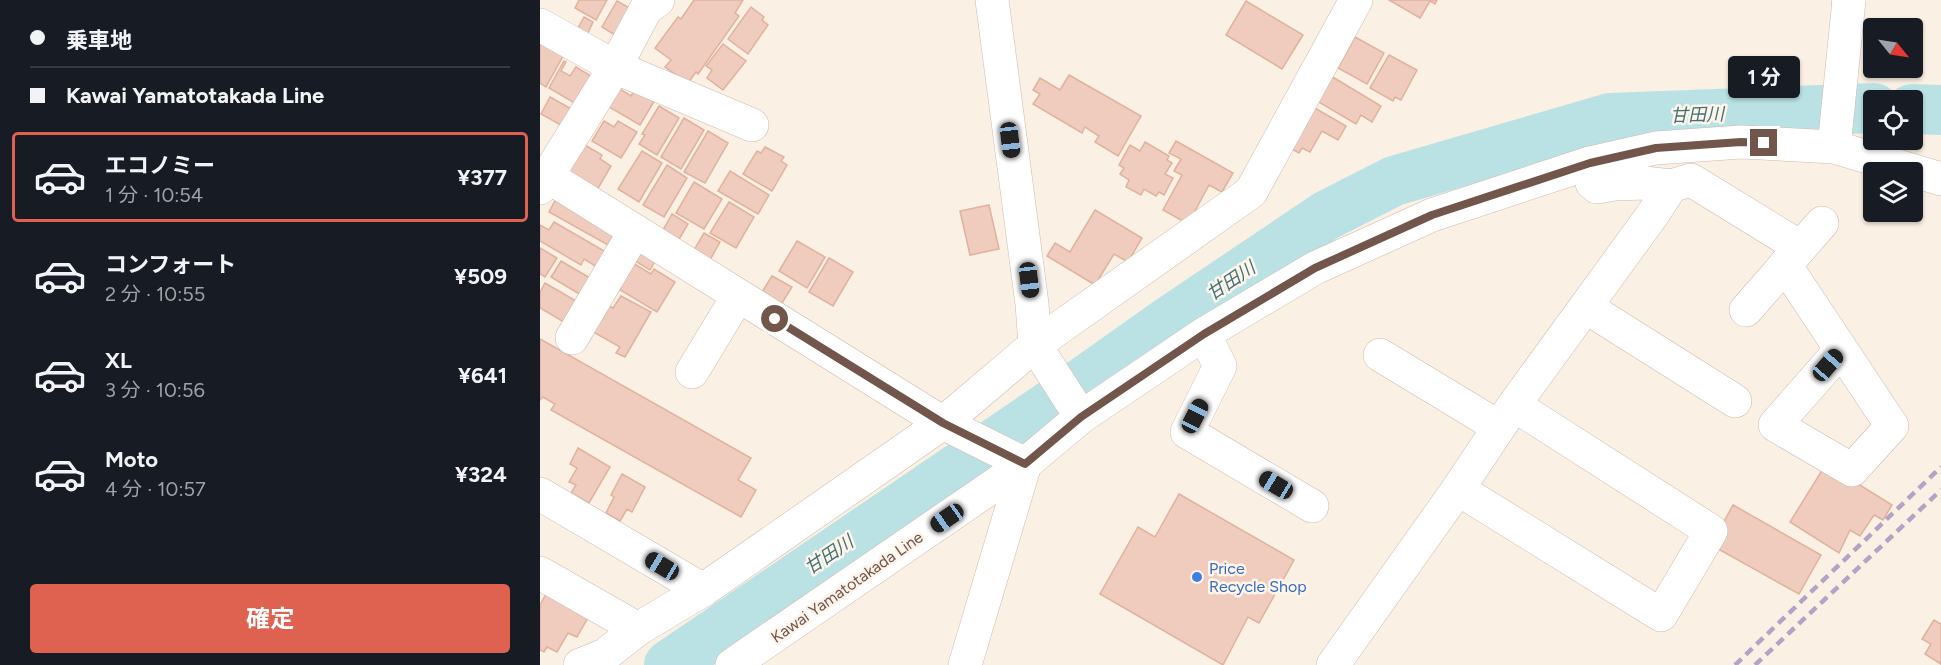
<!DOCTYPE html>
<html lang="ja">
<head>
<meta charset="utf-8">
<style>
  body { margin:0; font-family:Figtree,"Noto Sans JP",sans-serif; background:#20242c; color:#f1f3f6; height:100vh; display:flex; flex-direction:column; font-size:22px; white-space:nowrap }
  * { box-sizing:border-box; margin:0 }
  p { font-size:20px; color:#9ea1a6 }
  .icon { flex:none; width:33px; height:33px; fill:none; stroke:currentColor; stroke-width:2; stroke-linecap:round; stroke-linejoin:round }
  .map { position:relative; flex:1; overflow:hidden }
  .side { display:flex; flex-direction:column; background:#171b24; width:540px }
  .side>* { flex:none }
  .guide { display:grid; align-content:center; height:132px; padding:0 30px; background:#171b24 }
  .needle { width:39px; rotate:120deg }
  .controls { position:absolute; left:1323px; top:18px; display:grid; gap:12px }
  .controls a { display:grid; place-items:center; width:60px; height:60px; border-radius:6px; background:#171b24; box-shadow:0 2px 4px #0004; font-size:30px }
  .end { position:absolute; width:27px; height:27px; margin:-14px; border:8px solid #72554b; background:#fff; box-shadow:0 0 0 3px #fff }
  .from { border-radius:50% }
  .bubble { position:absolute; height:42px; border-radius:6px; background:#171b24; box-shadow:0 2px 4px #0004; font-size:20px; font-weight:700; line-height:42px; text-align:center }
  .car { position:absolute; width:18px; height:36px; margin:-18px -9px; border-radius:8px; box-shadow:0 0 4px 2px #0007; background:linear-gradient(#222 24%,#8ab4d8 0 40%,#222 0 76%,#8ab4d8 0 86%,#222 0) }
  .guide b { display:flex; align-items:center; gap:21px; height:57px; font-size:22px }
  .guide b+b { border-top:2px solid #363941 }
  .guide i { width:15px; height:15px; background:#f1f3f6 }
  ul { padding:0; list-style:none }
  li { display:flex; align-items:center; gap:18px; height:90px; margin:0 12px 9px; padding:0 18px; border:3px solid transparent; border-radius:6px }
  li div { flex:1 }
  li b { display:block; font-size:22px }
  li em { font-style:normal; font-weight:700 }
  li.on { border-color:#df614f }
  li>.icon { width:54px; height:54px; stroke-width:1.5 }
  .primary-button { display:flex; gap:12px; margin-top:auto; padding:12px 30px }
  .primary-button a { flex:1; height:69px; border-radius:6px; background:#df614f; color:#fff; font-size:24px; font-weight:700; line-height:69px; text-align:center }
  main { display:flex; flex:1; min-height:0 }
  .map>svg:first-child { display:block }
</style>
</head>
<body>
<main>
<section class="side">
<div class="guide">
<b><i class="from"></i>乗車地</b>
<b><i></i>Kawai Yamatotakada Line</b>
</div>
<ul>
<li class="on"><svg class="icon" aria-label="car" viewBox="0 0 24 24"><path d="M5 17H2v-5l4-1 3-4h7l3 4 3 1v5h-3M9 17h6M6 11h13"/><circle cx="7" cy="17" r="2"/><circle cx="17" cy="17" r="2"/></svg><div><b>エコノミー</b><p>1 分 · 10:54</p></div><em>¥377</em></li>
<li><svg class="icon" aria-label="car" viewBox="0 0 24 24"><path d="M5 17H2v-5l4-1 3-4h7l3 4 3 1v5h-3M9 17h6M6 11h13"/><circle cx="7" cy="17" r="2"/><circle cx="17" cy="17" r="2"/></svg><div><b>コンフォート</b><p>2 分 · 10:55</p></div><em>¥509</em></li>
<li><svg class="icon" aria-label="car" viewBox="0 0 24 24"><path d="M5 17H2v-5l4-1 3-4h7l3 4 3 1v5h-3M9 17h6M6 11h13"/><circle cx="7" cy="17" r="2"/><circle cx="17" cy="17" r="2"/></svg><div><b>XL</b><p>3 分 · 10:56</p></div><em>¥641</em></li>
<li><svg class="icon" aria-label="car" viewBox="0 0 24 24"><path d="M5 17H2v-5l4-1 3-4h7l3 4 3 1v5h-3M9 17h6M6 11h13"/><circle cx="7" cy="17" r="2"/><circle cx="17" cy="17" r="2"/></svg><div><b>Moto</b><p>4 分 · 10:57</p></div><em>¥324</em></li>
</ul>
<div class="primary-button"><a>確定</a></div>
</section>
<div class="map">
<svg width="1401" height="665" viewBox="0 0 1401 665">
  <rect width="100%" height="100%" fill="#fbf0e4"/>
  <g fill="none" stroke-linecap="round" stroke-linejoin="round">
    <!-- river -->
    <g stroke="#bae2e4" stroke-width="50">
      <polyline points="1372,109 1401,110"/>
      <polyline points="129,665 511,405 631,320 787,215 854,181 1070,118 1334,108"/>
    </g>
  </g>
  <!-- building -->
  <g fill="#efccbd" stroke="#e1b19e" stroke-width="1.5">
    <polygon points="39,0 67,0 56,20 35,8"/>
    <polygon points="154,0 203,0 195,13 199,16 158,74 156,72 148,83 125,67 131,60 115,48 138,17 141,19"/>
    <polygon points="849,0 897,0 895,4 890,1 880,18"/>
    <polygon points="77,1 93,10 78,37 62,27"/>
    <polygon points="706,1 763,35 742,69 686,35"/>
    <polygon points="211,7 224,17 222,20 228,25 208,54 188,39"/>
    <polygon points="44,17 53,22 46,37 36,32"/>
    <polygon points="815,37 844,53 827,84 798,68"/>
    <polygon points="2,43 23,56 6,87 0,83 0,46"/>
    <polygon points="183,44 206,61 183,90 167,78 172,70 166,66"/>
    <polygon points="849,55 877,70 861,100 855,97 853,101 830,88"/>
    <polygon points="24,61 26,62 21,71 30,76 36,67 54,78 38,105 9,88"/>
    <polygon points="529,75 601,116 578,156 555,142 559,136 545,127 542,133 493,104 500,94 493,90 500,78 520,90"/>
    <polygon points="791,76 841,106 832,122 821,115 816,124 777,101"/>
    <polygon points="75,86 91,96 97,86 116,98 100,125 69,107"/>
    <polygon points="10,97 35,111 26,128 1,114"/>
    <polygon points="766,103 806,126 798,140 782,131 770,152 762,148 759,153 743,144"/>
    <polygon points="119,106 139,118 117,155 99,144 105,135 102,134"/>
    <polygon points="144,118 164,130 141,169 121,157"/>
    <polygon points="64,121 74,127 78,121 97,132 81,158 52,141"/>
    <polygon points="168,131 188,143 165,183 144,172"/>
    <polygon points="636,141 693,173 682,192 669,185 648,224 623,210 642,175 634,171 641,159 629,153"/>
    <polygon points="605,142 629,156 627,160 632,163 625,174 633,178 624,195 619,192 616,196 604,189 601,195 586,187 589,180 580,174 584,168 579,165 590,145 600,151"/>
    <polygon points="43,144 62,155 60,159 71,166 57,190 25,175"/>
    <polygon points="225,147 244,157 241,161 247,165 232,191 203,174 217,151 221,153"/>
    <polygon points="102,151 122,163 99,202 78,189"/>
    <polygon points="127,165 147,178 124,217 103,205"/>
    <polygon points="190,171 229,195 218,214 178,191"/>
    <polygon points="154,182 182,199 164,229 136,213"/>
    <polygon points="17,197 76,230 68,245 9,212"/>
    <polygon points="189,202 214,217 196,248 170,233"/>
    <polygon points="449,205 459,249 430,255 420,211"/>
    <polygon points="555,210 602,238 588,262 574,254 555,285 507,256 515,243 530,252"/>
    <polygon points="132,214 148,224 138,241 122,232"/>
    <polygon points="14,222 71,255 62,270 44,259 41,265 0,241 0,225 9,230"/>
    <polygon points="164,233 180,242 170,260 154,250"/>
    <polygon points="257,241 285,257 267,288 239,271"/>
    <polygon points="100,245 118,256 110,270 92,259"/>
    <polygon points="0,248 17,258 5,277 0,274"/>
    <polygon points="289,258 313,272 293,306 269,292"/>
    <polygon points="21,261 55,281 41,295 11,277"/>
    <polygon points="91,262 111,274 114,269 135,282 117,312 77,288"/>
    <polygon points="232,276 252,287 242,303 222,292"/>
    <polygon points="5,283 41,304 24,322 0,308 0,292"/>
    <polygon points="81,296 111,312 85,357 76,353 80,347 50,330 65,304 73,308"/>
    <polygon points="0,339 211,458 198,480 216,490 201,517 11,410 15,404 3,397 0,400"/>
    <polygon points="38,448 70,467 49,503 31,493 36,485 29,482 37,468 30,464"/>
    <polygon points="1286,464 1352,505 1343,520 1334,515 1320,536 1310,530 1299,553 1250,522"/>
    <polygon points="82,474 105,487 92,512 87,509 80,521 66,513 74,497 71,495"/>
    <polygon points="639,494 754,560 719,623 708,617 683,665 560,594 598,527 615,537"/>
    <polygon points="1193,505 1281,555 1259,594 1171,545"/>
    <polygon points="7,592 49,616 37,637 28,633 17,652 7,647 4,652 0,650 0,605"/>
    <polygon points="1394,620 1401,624 1401,664 1385,654 1391,644 1382,639"/>
  </g>
  <g fill="none" stroke-linecap="round" stroke-linejoin="round">
    <defs>
      <g id="street">
        <polyline points="452,0 492,304 495,345 541,417"/>
        <polyline points="0,25 75,67 212,125"/>
        <polyline points="1294,147 1309,0"/>
        <polyline points="7,176 403,423 485,464 425,665"/>
        <polyline points="1131,186 1151,180 1260,247"/>
        <polyline points="0,188 75,67 106,9 118,0"/>
        <polyline points="1245,265 1352,426 1312,470 1235,425 1301,350"/>
        <polyline points="1046,307 1195,401"/>
        <polyline points="1206,310 1282,223"/>
        <polyline points="664,334 680,366 647,432 772,506"/>
        <polyline points="32,338 95,231"/>
        <polyline points="840,355 959,427"/>
        <polyline points="152,372 198,296"/>
        <polyline points="918,489 1121,615 1171,531 974,405"/>
        <polyline points="0,494 163,590"/>
        <polyline points="0,573 98,629"/>
        <polyline points="40,665 65,655 98,629 163,590 403,423 495,345 711,192 816,0"/>
        <polyline points="793,665 918,489 974,405 1113,214 1131,186 1104,183 1075,184 1057,187 1052,183 1050,163"/>
      </g>
      <g id="secondary">
        <polyline points="1308,0 1309,0"/>
        <polyline points="192,665 485,464 541,417 664,334 775,268 892,215 1050,163 1116,148 1201,142 1294,147 1401,179"/>
      </g>
    </defs>
    <!-- street casing -->
    <use href="#street" stroke="#ceb9ae" stroke-width="34"/>
    <!-- secondary casing -->
    <use href="#secondary" stroke="#d1b8ac" stroke-width="34"/>
    <!-- street -->
    <use href="#street" stroke="#fff" stroke-width="33"/>
    <!-- secondary -->
    <use href="#secondary" stroke="#fff" stroke-width="33"/>
    <!-- rail -->
    <g stroke="#b2a4c4" stroke-width="4.5" stroke-dasharray="9 6" stroke-linecap="butt">
      <polyline points="1195,665 1401,467"/>
      <polyline points="1215,665 1401,490"/>
    </g>
  </g>
  <g fill="none" stroke-linecap="round" stroke-linejoin="round">
    <!-- route -->
    <polyline stroke="#72554b" stroke-width="8" points="235,319 403,423 485,464 541,417 664,334 775,268 892,215 1050,163 1116,148 1201,142 1224,143"/>
  </g>
  <!-- markers -->
  <circle fill="#3f7fe0" stroke="#fef4ea" stroke-width="2" cx="657" cy="577" r="6"/>
  <g text-anchor="middle" dominant-baseline="central" stroke-width="5" stroke-linejoin="round" paint-order="stroke">
    <!-- shop labels -->
    <g font-size="16" fill="#366cbe" stroke="#fef4ea" text-anchor="start">
      <text x="669" y="568">Price<tspan x="669" dy="18">Recycle Shop</tspan></text>
    </g>
    <!-- street labels -->
    <g font-size="16" fill="#72554b" stroke="#fef4ea">
      <text transform="translate(307 587) rotate(-35)">Kawai Yamatotakada Line</text>
    </g>
    <!-- water labels -->
    <g font-size="18" font-style="italic" fill="#407377" stroke="#fef4ea">
      <text transform="translate(1157 115) rotate(-2)">甘田川</text>
      <text transform="translate(691 281) rotate(-34)">甘田川</text>
      <text transform="translate(289 555) rotate(-34)">甘田川</text>
    </g>
  </g>
</svg>
<div class="controls">
<a><svg class="needle" viewBox="-14 -14 28 28"><path d="M0-13l5 13h-10z" fill="#e53935"/><path d="M0 13l5-13h-10z" fill="#9ea1a6"/></svg></a>
<a><svg class="icon" aria-label="locate" viewBox="0 0 24 24"><circle cx="12" cy="12" r="6"/><path d="M12 2v4M12 18v4M2 12h4M18 12h4"/></svg></a>
<a><svg class="icon" aria-label="layers" viewBox="0 0 24 24"><path d="M12 4l9 5-9 5-9-5zM3 14l9 5 9-5"/></svg></a>
</div>
<i class="end from" style="left:235px;top:319px"></i>
<i class="end" style="left:1224px;top:143px"></i>
<div class="bubble" style="left:1188px;top:56px;width:72px">1 分</div>
<i class="car" style="left:470px;top:140px;rotate:173deg"></i>
<i class="car" style="left:489px;top:280px;rotate:173deg"></i>
<i class="car" style="left:1288px;top:365px;rotate:41deg"></i>
<i class="car" style="left:655px;top:416px;rotate:27deg"></i>
<i class="car" style="left:736px;top:485px;rotate:301deg"></i>
<i class="car" style="left:407px;top:518px;rotate:235deg"></i>
<i class="car" style="left:122px;top:566px;rotate:301deg"></i>
</div>
</main>
</body>
</html>
